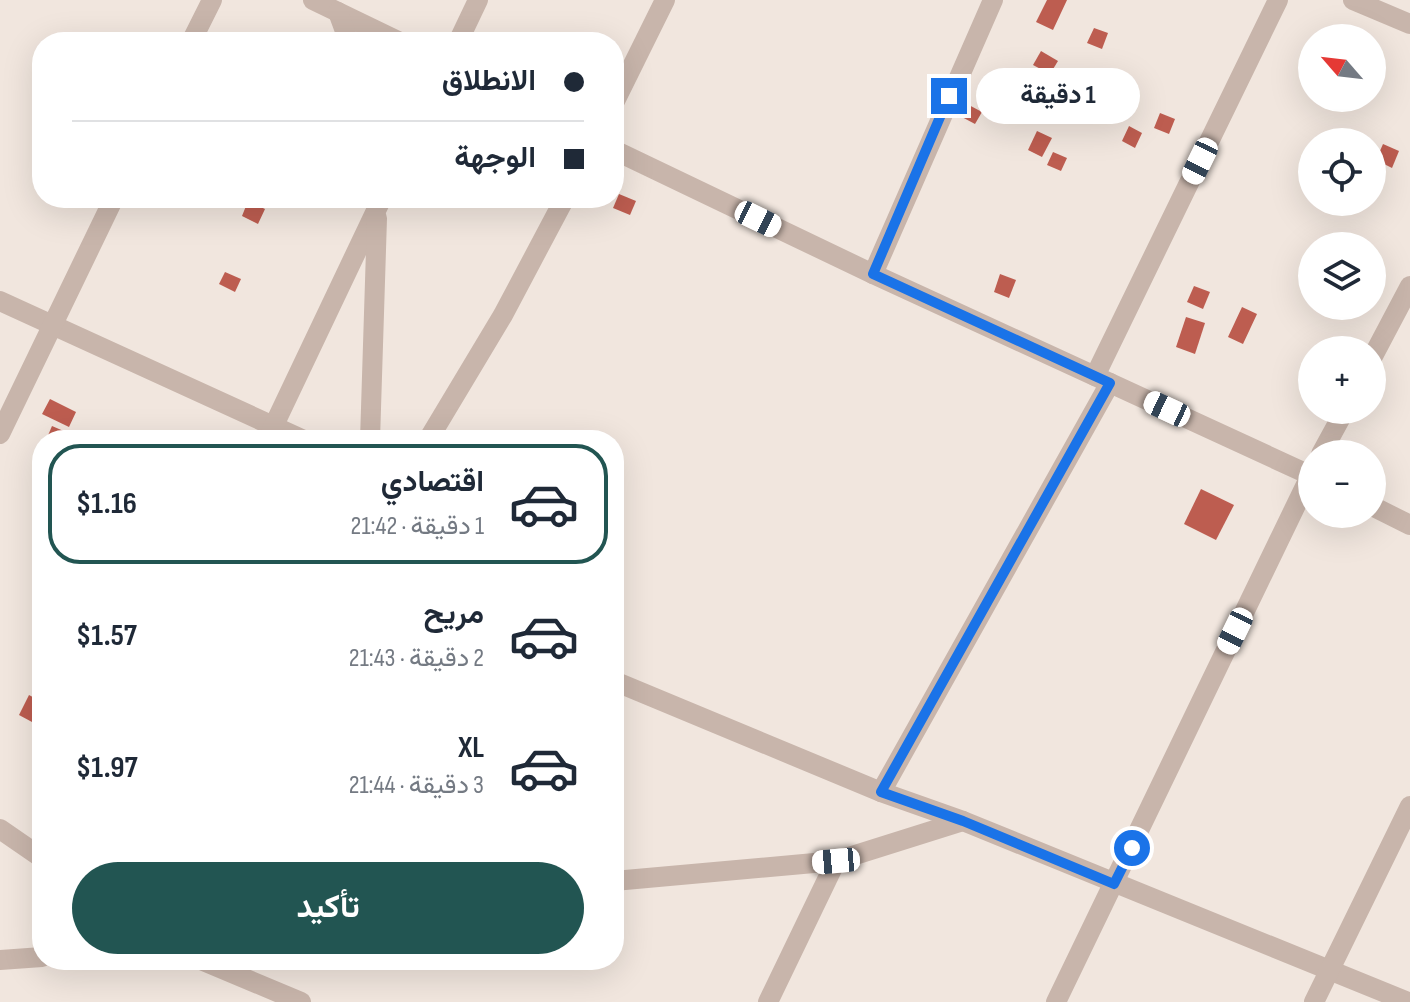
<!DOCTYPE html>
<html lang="ar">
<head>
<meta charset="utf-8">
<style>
  body { margin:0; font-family:"Sofia Sans Condensed",Vazirmatn,sans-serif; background:#f2f2f3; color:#1f2937; direction:rtl; height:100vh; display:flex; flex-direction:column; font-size:30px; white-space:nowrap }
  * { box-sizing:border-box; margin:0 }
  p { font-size:26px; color:#747a83 }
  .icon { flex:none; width:44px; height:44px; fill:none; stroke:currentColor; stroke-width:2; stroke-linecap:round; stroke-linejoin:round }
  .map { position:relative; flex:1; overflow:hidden; direction:ltr }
  .side { position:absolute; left:32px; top:430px; width:592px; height:540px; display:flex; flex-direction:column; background:#fff; border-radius:32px; box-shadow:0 8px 32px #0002; direction:rtl }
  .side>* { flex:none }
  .hud { position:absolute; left:32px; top:32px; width:592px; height:176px; border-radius:32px; box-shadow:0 8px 32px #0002; direction:rtl; display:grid; align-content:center; height:176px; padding:0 40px; background:#fff }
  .needle { width:52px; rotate:298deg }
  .controls { position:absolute; left:1298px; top:24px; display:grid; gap:16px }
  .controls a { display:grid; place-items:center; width:88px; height:88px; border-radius:50%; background:#fff; box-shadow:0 8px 32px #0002; font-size:40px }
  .end { position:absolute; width:36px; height:36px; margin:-18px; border:10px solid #1a73e8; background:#fff; box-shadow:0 0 0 4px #fff }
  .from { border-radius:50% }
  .bubble { position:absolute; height:56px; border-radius:28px; background:#fff; box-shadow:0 8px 32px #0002; font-size:26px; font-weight:700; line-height:56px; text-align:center; direction:rtl }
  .car { position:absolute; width:24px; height:48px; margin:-24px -12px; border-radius:10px; box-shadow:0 0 6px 2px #0007; background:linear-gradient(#fff 24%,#345 0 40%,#fff 0 76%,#345 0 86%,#fff 0) }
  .hud b { display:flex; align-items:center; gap:28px; height:76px; font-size:30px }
  .hud b+b { border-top:2px solid #e0e1e3 }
  .hud i { width:20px; height:20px; background:#1f2937 }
  ul { padding:14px 0 0; list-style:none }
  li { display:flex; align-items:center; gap:24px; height:120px; margin:0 16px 12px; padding:0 24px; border:4px solid transparent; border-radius:32px }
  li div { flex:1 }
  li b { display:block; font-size:30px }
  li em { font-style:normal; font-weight:700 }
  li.active { border-color:#225552 }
  li>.icon { width:72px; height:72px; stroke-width:1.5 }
  .cta { display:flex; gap:16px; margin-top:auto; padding:16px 40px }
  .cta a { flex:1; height:92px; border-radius:48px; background:#225552; color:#fff; font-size:32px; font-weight:700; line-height:92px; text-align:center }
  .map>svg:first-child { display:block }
</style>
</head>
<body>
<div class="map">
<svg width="1410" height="1002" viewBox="0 0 1410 1002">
  <rect width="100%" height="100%" fill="#f1e6de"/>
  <!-- building -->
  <g fill="#bd5d50">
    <polygon points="1047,0 1067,0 1053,30 1036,22"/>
    <polygon points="1094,28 1108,33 1102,49 1087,43"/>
    <polygon points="1041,51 1058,61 1050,74 1033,65"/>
    <polygon points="967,104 982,112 975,124 960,116"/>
    <polygon points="1160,113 1175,119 1169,134 1154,128"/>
    <polygon points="1129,126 1142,133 1135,148 1122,141"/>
    <polygon points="1037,131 1052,138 1042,157 1028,150"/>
    <polygon points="1383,144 1399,151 1392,168 1376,160"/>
    <polygon points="1053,152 1067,158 1061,171 1047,165"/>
    <polygon points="619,194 636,201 630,215 613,208"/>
    <polygon points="248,201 265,209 258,224 242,216"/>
    <polygon points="225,272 241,279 235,292 219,284"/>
    <polygon points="1000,274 1016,280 1009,298 994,292"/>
    <polygon points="1194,286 1210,292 1203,309 1187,302"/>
    <polygon points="1242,307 1257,314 1243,344 1228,337"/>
    <polygon points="1186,317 1205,323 1195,354 1176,347"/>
    <polygon points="1336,341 1353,350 1332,350"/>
    <polygon points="50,399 76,412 69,427 42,414"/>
    <polygon points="52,426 66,432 62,440 46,440"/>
    <polygon points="155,431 172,440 150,440"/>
    <polygon points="1201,489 1234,505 1216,540 1184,524"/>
    <polygon points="29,695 42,702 32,722 19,715"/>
  </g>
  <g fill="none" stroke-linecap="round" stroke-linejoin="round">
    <!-- street -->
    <g stroke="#c8b5ab" stroke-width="20">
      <polyline points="313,0 400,42"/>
      <polyline points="1353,0 1410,24"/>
      <polyline points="338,12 349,42"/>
      <polyline points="191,42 212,0"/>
      <polyline points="458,42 478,0"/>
      <polyline points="614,103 665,0"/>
      <polyline points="614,150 873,274 1312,476"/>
      <polyline points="873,274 993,0"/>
      <polyline points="0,301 304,440"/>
      <polyline points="1372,358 1410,286"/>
      <polyline points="1095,376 1278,0"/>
      <polyline points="0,434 114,198"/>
      <polyline points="267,440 382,198"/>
      <polyline points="370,440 377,218"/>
      <polyline points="428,440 503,315 565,198"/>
      <polyline points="1321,454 1345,410"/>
      <polyline points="1372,506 1410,525"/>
      <polyline points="614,681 881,792 963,821 1408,1002"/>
      <polyline points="881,792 1110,383"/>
      <polyline points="0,829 42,858"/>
      <polyline points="614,881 836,861 963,821"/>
      <polyline points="0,960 42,957"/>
      <polyline points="201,960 301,1002"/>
      <polyline points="768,1002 836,861"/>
      <polyline points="1056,1002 1312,472"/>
      <polyline points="1314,1002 1410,806"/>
    </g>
  </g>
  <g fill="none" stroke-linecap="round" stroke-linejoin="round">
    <!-- route -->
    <polyline stroke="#1a73e8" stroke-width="10" points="949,96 873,274 1110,383 881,792 963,821 1114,884 1132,848"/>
  </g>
</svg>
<div class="controls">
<a><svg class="needle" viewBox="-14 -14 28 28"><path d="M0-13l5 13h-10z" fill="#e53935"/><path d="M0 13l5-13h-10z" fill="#747a83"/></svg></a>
<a><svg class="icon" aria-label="locate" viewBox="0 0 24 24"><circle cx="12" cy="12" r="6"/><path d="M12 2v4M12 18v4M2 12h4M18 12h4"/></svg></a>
<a><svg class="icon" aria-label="layers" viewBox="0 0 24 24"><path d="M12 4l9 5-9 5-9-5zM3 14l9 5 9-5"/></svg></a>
<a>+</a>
<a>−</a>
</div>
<i class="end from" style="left:1132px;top:848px"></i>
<i class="end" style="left:949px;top:96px"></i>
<div class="bubble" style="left:976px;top:68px;width:164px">1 دقيقة</div>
<i class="car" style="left:1200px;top:161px;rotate:206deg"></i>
<i class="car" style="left:758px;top:219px;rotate:116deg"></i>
<i class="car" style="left:1167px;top:409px;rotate:295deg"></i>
<i class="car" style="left:1235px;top:631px;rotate:206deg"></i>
<i class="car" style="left:836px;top:861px;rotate:265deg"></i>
<div class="hud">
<b><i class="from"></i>الانطلاق</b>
<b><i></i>الوجهة</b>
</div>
<section class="side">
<ul>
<li class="active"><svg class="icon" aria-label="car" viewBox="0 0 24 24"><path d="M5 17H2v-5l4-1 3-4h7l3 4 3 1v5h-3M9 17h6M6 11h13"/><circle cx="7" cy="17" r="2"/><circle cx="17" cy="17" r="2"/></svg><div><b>اقتصادي</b><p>1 دقيقة · 21:42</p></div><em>$1.16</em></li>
<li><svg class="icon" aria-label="car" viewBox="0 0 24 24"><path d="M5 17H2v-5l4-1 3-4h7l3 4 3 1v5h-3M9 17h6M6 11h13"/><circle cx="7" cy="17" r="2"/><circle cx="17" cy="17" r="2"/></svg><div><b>مريح</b><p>2 دقيقة · 21:43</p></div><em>$1.57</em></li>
<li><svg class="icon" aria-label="car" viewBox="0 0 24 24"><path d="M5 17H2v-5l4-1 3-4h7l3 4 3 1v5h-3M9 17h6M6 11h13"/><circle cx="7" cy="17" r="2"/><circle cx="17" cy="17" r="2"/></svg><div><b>XL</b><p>3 دقيقة · 21:44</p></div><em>$1.97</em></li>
</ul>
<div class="cta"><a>تأكيد</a></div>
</section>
</div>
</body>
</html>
